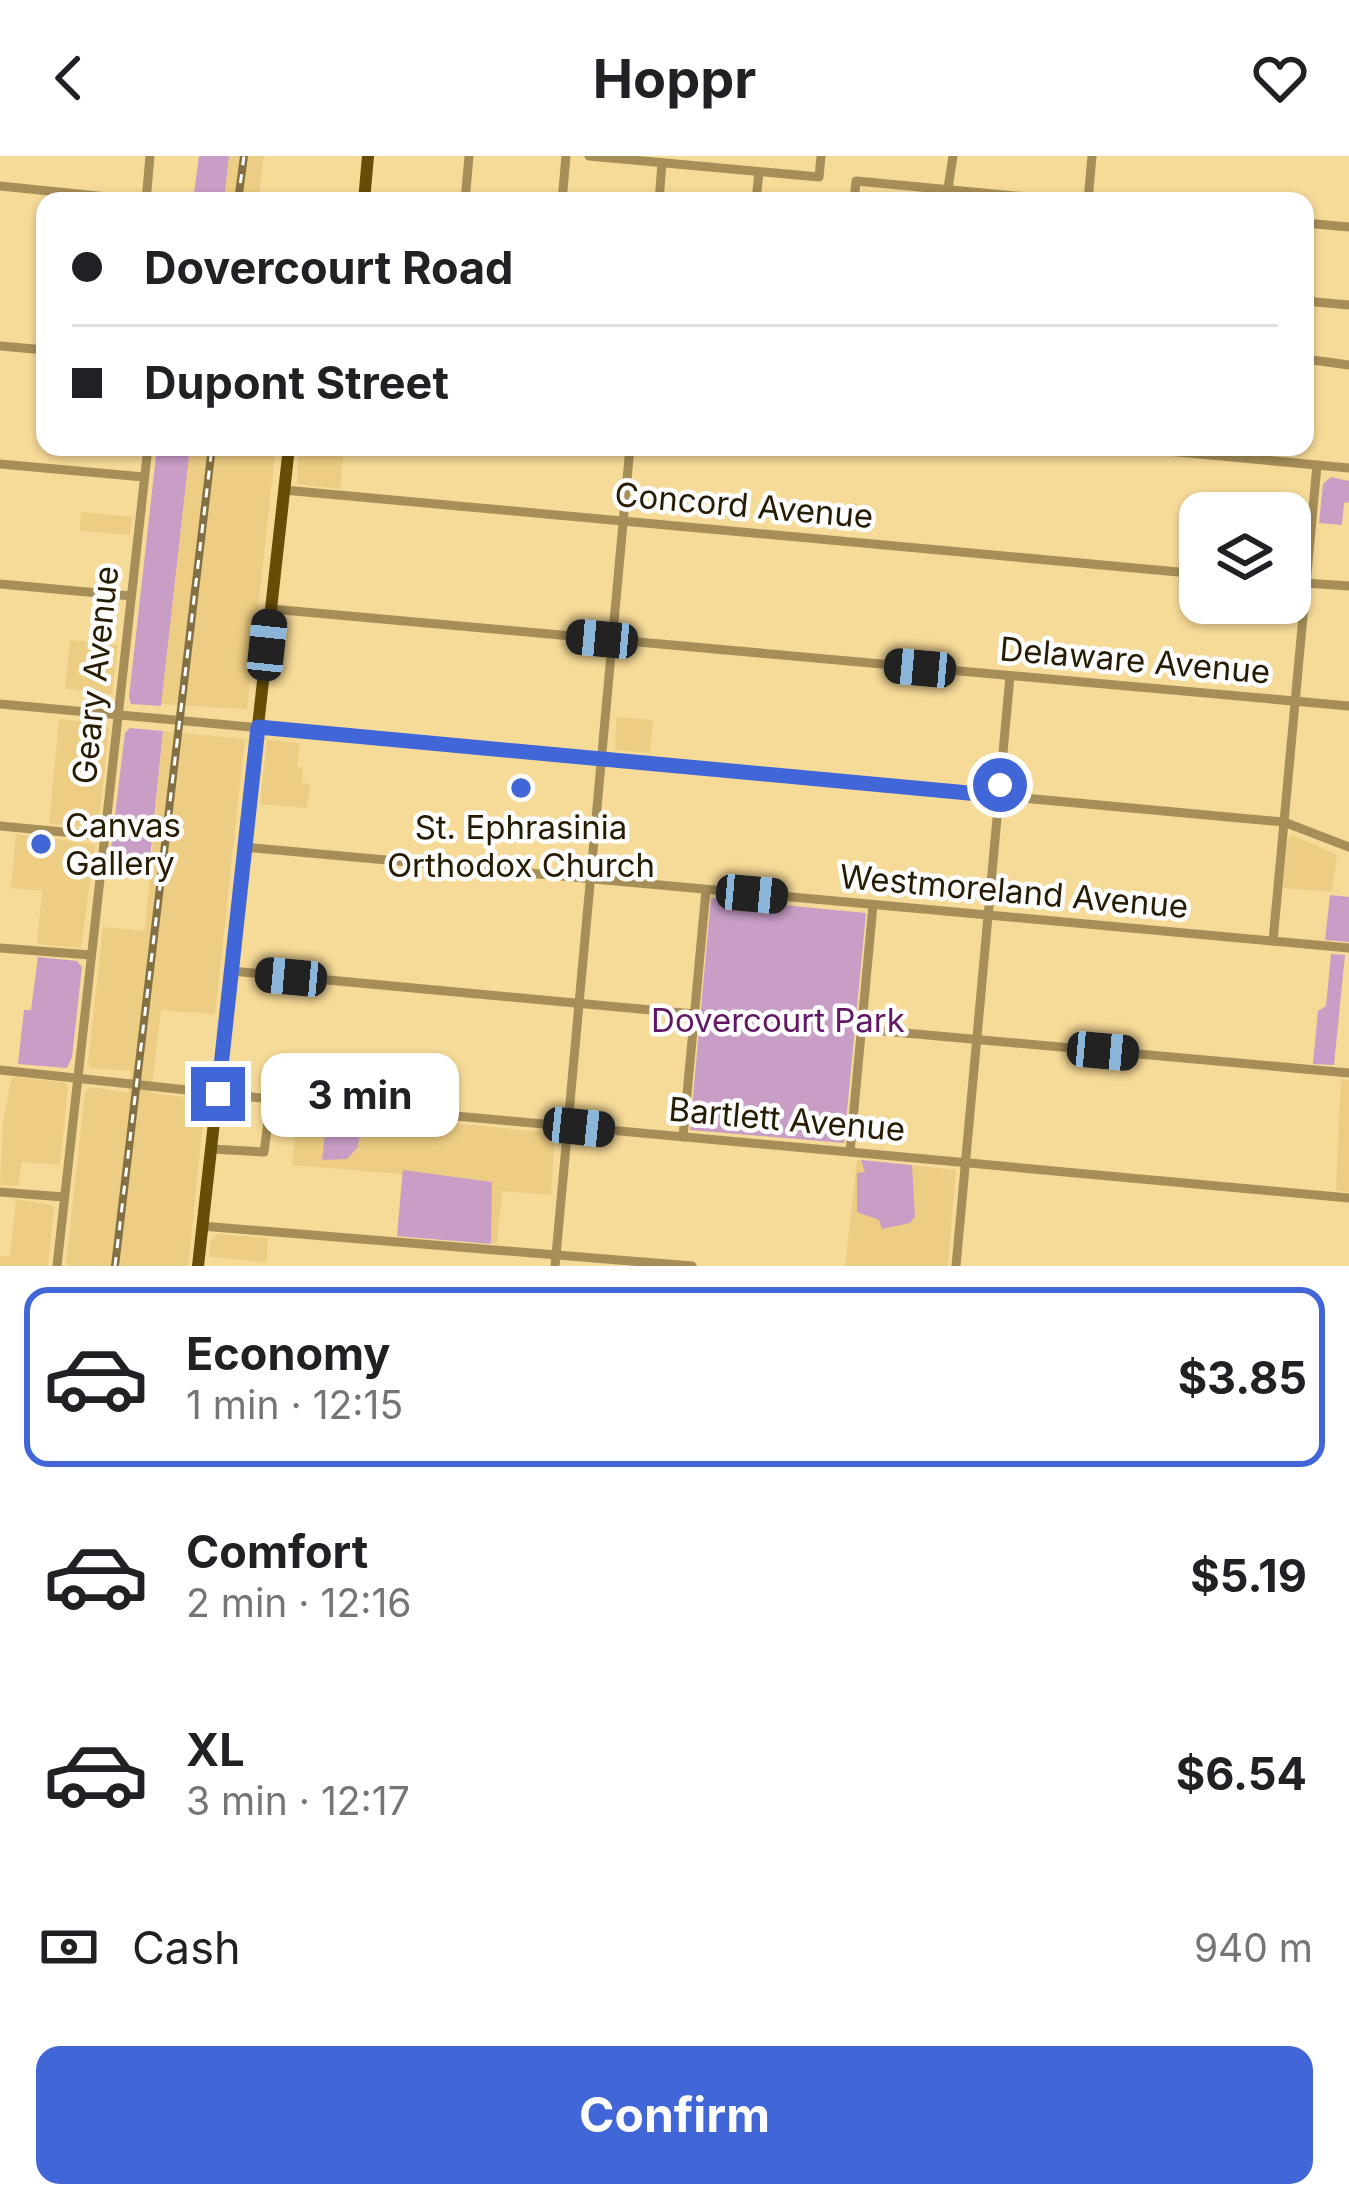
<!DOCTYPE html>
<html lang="en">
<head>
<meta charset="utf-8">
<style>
  body { margin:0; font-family:Inter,sans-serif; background:#f6f6f6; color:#202124; height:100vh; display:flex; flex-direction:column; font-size:45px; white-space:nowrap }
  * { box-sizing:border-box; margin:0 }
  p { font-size:39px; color:#757577 }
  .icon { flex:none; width:66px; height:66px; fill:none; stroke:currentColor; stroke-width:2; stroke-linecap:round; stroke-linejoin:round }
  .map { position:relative; height:1110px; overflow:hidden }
  .sheet { display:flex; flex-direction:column; background:#fff; flex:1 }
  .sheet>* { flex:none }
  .banner { position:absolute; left:36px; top:36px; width:1278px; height:264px; border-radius:24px; box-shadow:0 3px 9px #0004; display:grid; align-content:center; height:264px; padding:0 36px; background:#fff }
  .fabs { position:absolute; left:1179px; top:336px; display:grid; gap:24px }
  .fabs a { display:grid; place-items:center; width:132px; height:132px; border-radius:24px; background:#fff; box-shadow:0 3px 9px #0004; font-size:60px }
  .end { position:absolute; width:54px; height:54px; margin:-27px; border:15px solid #4166d8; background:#fff; box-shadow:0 0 0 6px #fff }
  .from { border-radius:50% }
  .bubble { position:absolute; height:84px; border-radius:24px; background:#fff; box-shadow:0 3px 9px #0004; font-size:39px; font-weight:700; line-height:84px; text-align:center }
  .car { position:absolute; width:36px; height:72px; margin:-36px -18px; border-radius:15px; box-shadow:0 0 9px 3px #0007; background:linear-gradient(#222 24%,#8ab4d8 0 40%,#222 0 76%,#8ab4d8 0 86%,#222 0) }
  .banner b { display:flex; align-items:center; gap:42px; height:114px; font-size:45px }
  .banner b+b { border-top:3px solid #e0e0e0 }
  .banner i { width:30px; height:30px; background:#202124 }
  ul { padding:21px 0 0; list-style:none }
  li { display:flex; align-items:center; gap:36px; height:180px; margin:0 24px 18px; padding:0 12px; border:6px solid transparent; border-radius:24px }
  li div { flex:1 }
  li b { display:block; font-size:45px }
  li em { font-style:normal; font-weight:700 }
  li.current { border-color:#4166d8 }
  li>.icon { width:108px; height:108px; stroke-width:1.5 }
  .pay { display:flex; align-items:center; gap:30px; height:132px; padding:0 36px; font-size:45px }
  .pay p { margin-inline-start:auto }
  .cta { display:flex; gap:24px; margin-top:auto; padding:24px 36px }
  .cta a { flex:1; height:138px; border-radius:24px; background:#4166d8; color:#fff; font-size:48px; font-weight:700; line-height:138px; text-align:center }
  header { display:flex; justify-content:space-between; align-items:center; height:156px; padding:0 36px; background:#fff; font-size:54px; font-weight:700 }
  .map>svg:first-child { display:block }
</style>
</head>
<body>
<header><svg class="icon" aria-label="back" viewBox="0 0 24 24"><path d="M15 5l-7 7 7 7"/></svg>Hoppr<svg class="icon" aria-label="heart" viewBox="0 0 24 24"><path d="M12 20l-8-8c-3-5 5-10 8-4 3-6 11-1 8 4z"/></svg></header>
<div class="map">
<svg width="1349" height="1110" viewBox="0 0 1349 1110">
  <rect width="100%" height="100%" fill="#f6da98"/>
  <!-- built -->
  <g fill="#edcd83">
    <polygon points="229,0 264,0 258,45 224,45"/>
    <polygon points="190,291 276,291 247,553 161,548"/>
    <polygon points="299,291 344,291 340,333 297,328"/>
    <polygon points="81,356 132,361 130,379 80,375"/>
    <polygon points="70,484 118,489 112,538 65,533"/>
    <polygon points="616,561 653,564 650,597 615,594"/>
    <polygon points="59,563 103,567 109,573 99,664 94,671 49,668"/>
    <polygon points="163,575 245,583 215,858 161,854 151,937 199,943 205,949 188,1110 66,1110 85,936 91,931 128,937 131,915 92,912 88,907 103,771 145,775"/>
    <polygon points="267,584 300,587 297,611 303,612 302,627 310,628 307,652 260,648"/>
    <polygon points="16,678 95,688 81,792 37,788 42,735 11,732"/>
    <polygon points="1292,679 1337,699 1332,736 1283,732 1288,682"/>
    <polygon points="12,921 65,926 68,932 60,1009 22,1006 18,1030 0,1029 3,965"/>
    <polygon points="1341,923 1349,924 1349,1036 1336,1035"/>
    <polygon points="297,953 555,977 551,1039 502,1035 497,1088 397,1080 402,1018 292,1009"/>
    <polygon points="857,1004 956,1014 948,1110 845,1110"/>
    <polygon points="16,1043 54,1050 48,1110 0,1110 0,1100 10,1100"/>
    <polygon points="217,1078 268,1082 267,1106 209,1101 211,1084"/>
  </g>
  <!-- green -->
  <g fill="#c89ec7">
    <polygon points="199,0 229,0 224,45 193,45"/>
    <polygon points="157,291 190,291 161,550 131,548 129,541"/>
    <polygon points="1331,321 1349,325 1349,346 1344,347 1342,369 1319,367 1323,328"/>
    <polygon points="130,572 163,575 149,713 109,709 125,577"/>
    <polygon points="1330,739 1349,741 1349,786 1325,784"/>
    <polygon points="711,742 866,757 844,987 690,974"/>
    <polygon points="1331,798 1345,799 1334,909 1313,908 1318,855 1326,850"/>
    <polygon points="38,801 77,805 82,811 72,901 67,912 18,908 24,854 31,854"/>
    <polygon points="326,968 360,972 358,991 347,1003 322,1004"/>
    <polygon points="861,1004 912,1009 915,1060 910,1067 882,1073 879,1064 857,1056 857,1017 865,1016"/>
    <polygon points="403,1014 492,1026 491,1088 397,1080"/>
  </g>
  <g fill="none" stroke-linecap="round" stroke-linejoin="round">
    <!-- minor -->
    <g stroke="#a58e58" stroke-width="9">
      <polyline points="589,0 819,21 821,0"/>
      <polyline points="0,30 146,45"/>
      <polyline points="146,45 150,0"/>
      <polyline points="465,45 469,0"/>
      <polyline points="562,45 566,0"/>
      <polyline points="659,45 662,7"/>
      <polyline points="756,45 759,16"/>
      <polyline points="854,45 856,25 1068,45"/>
      <polyline points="946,45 953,0"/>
      <polyline points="1088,45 1092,0"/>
      <polyline points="1305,67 1349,71"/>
      <polyline points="1305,145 1349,149"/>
      <polyline points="0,190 45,194"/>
      <polyline points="1305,203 1349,209"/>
      <polyline points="1124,291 1349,312"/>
      <polyline points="0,308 144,321"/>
      <polyline points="284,334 1200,418"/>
      <polyline points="1290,426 1349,430"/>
      <polyline points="0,428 131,440"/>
      <polyline points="271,453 1349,550"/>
      <polyline points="0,548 1284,666 1349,691"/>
      <polyline points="0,670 105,680"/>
      <polyline points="244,691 1349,792"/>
      <polyline points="1273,785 1317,309"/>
      <polyline points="0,792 91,799"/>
      <polyline points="231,815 694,858"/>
      <polyline points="861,873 1349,917"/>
      <polyline points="0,914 271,943 1349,1042"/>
      <polyline points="683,981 706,734"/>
      <polyline points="212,993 264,996 271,943"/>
      <polyline points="850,996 873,749"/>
      <polyline points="0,1036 64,1041"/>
      <polyline points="202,1070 692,1110"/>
      <polyline points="57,1110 148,291"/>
      <polyline points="555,1110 630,291"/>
      <polyline points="956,1110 1010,520"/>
    </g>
    <!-- major -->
    <g stroke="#674e06" stroke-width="12">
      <polyline points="364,45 368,0"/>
      <polyline points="198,1110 289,291"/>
    </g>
    <defs>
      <g id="rail">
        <polyline points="238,45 244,0"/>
        <polyline points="115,1110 212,291"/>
      </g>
    </defs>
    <!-- rail casing -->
    <use href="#rail" stroke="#837145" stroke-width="8"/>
    <!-- rail -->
    <use href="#rail" stroke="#fefefe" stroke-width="3" stroke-dasharray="9" stroke-linecap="butt"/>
  </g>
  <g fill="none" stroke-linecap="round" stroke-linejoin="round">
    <!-- route -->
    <polyline stroke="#4166d8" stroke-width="15" points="218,938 258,571 990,639 999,640 1000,629"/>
  </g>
  <!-- markers -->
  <g fill="#4166d8" stroke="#fefefe" stroke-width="4.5">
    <circle cx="521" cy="632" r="12"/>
    <circle cx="41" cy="688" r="12"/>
  </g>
  <g text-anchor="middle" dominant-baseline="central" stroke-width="9" stroke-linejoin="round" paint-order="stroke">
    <!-- street labels -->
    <g font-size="33" fill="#271c02" stroke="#fefefe">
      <text transform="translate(744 349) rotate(5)">Concord Avenue</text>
      <text transform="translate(1135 504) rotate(5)">Delaware Avenue</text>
      <text transform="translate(95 519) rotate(-84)">Geary Avenue</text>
      <text transform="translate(1014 735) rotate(5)">Westmoreland Avenue</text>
      <text transform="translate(787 963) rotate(5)">Bartlett Avenue</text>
    </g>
    <!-- poi labels -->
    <g font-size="33" fill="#271c02" stroke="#fefefe" text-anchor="start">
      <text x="65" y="669">Canvas<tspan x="65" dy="38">Gallery</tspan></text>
      <text x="521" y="671" text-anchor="middle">St. Ephrasinia<tspan x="521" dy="38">Orthodox Church</tspan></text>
    </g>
    <!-- park labels -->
    <g font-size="33" fill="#621764" stroke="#fefefe">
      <text x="778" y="864">Dovercourt Park</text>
    </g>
  </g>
</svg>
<div class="fabs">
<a><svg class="icon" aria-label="layers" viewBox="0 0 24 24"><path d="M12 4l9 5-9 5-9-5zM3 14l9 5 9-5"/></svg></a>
</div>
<i class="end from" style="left:1000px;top:629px"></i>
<i class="end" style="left:218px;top:938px"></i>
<div class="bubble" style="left:261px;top:897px;width:198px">3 min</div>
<i class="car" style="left:602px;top:483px;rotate:275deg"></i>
<i class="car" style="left:267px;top:489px;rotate:6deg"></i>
<i class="car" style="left:920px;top:512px;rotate:275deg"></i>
<i class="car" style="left:752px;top:738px;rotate:95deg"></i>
<i class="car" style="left:291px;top:821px;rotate:275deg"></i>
<i class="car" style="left:1103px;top:895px;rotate:95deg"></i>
<i class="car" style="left:579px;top:971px;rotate:96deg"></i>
<div class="banner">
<b><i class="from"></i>Dovercourt Road</b>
<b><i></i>Dupont Street</b>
</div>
</div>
<section class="sheet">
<ul>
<li class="current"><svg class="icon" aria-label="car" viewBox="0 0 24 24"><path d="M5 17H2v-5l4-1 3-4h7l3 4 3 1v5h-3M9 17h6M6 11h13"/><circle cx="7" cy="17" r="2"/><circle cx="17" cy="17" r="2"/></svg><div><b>Economy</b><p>1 min · 12:15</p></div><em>$3.85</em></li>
<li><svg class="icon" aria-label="car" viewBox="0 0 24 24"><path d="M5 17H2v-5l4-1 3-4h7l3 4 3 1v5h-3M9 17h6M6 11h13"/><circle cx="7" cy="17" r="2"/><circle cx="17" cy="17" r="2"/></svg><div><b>Comfort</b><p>2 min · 12:16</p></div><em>$5.19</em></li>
<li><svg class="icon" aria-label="car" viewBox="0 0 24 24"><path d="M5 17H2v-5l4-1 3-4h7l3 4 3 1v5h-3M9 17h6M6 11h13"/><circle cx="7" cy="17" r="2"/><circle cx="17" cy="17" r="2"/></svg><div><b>XL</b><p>3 min · 12:17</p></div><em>$6.54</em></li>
</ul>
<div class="pay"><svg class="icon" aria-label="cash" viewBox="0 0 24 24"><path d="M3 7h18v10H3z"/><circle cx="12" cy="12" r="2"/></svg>Cash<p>940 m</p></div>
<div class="cta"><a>Confirm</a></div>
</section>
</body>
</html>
